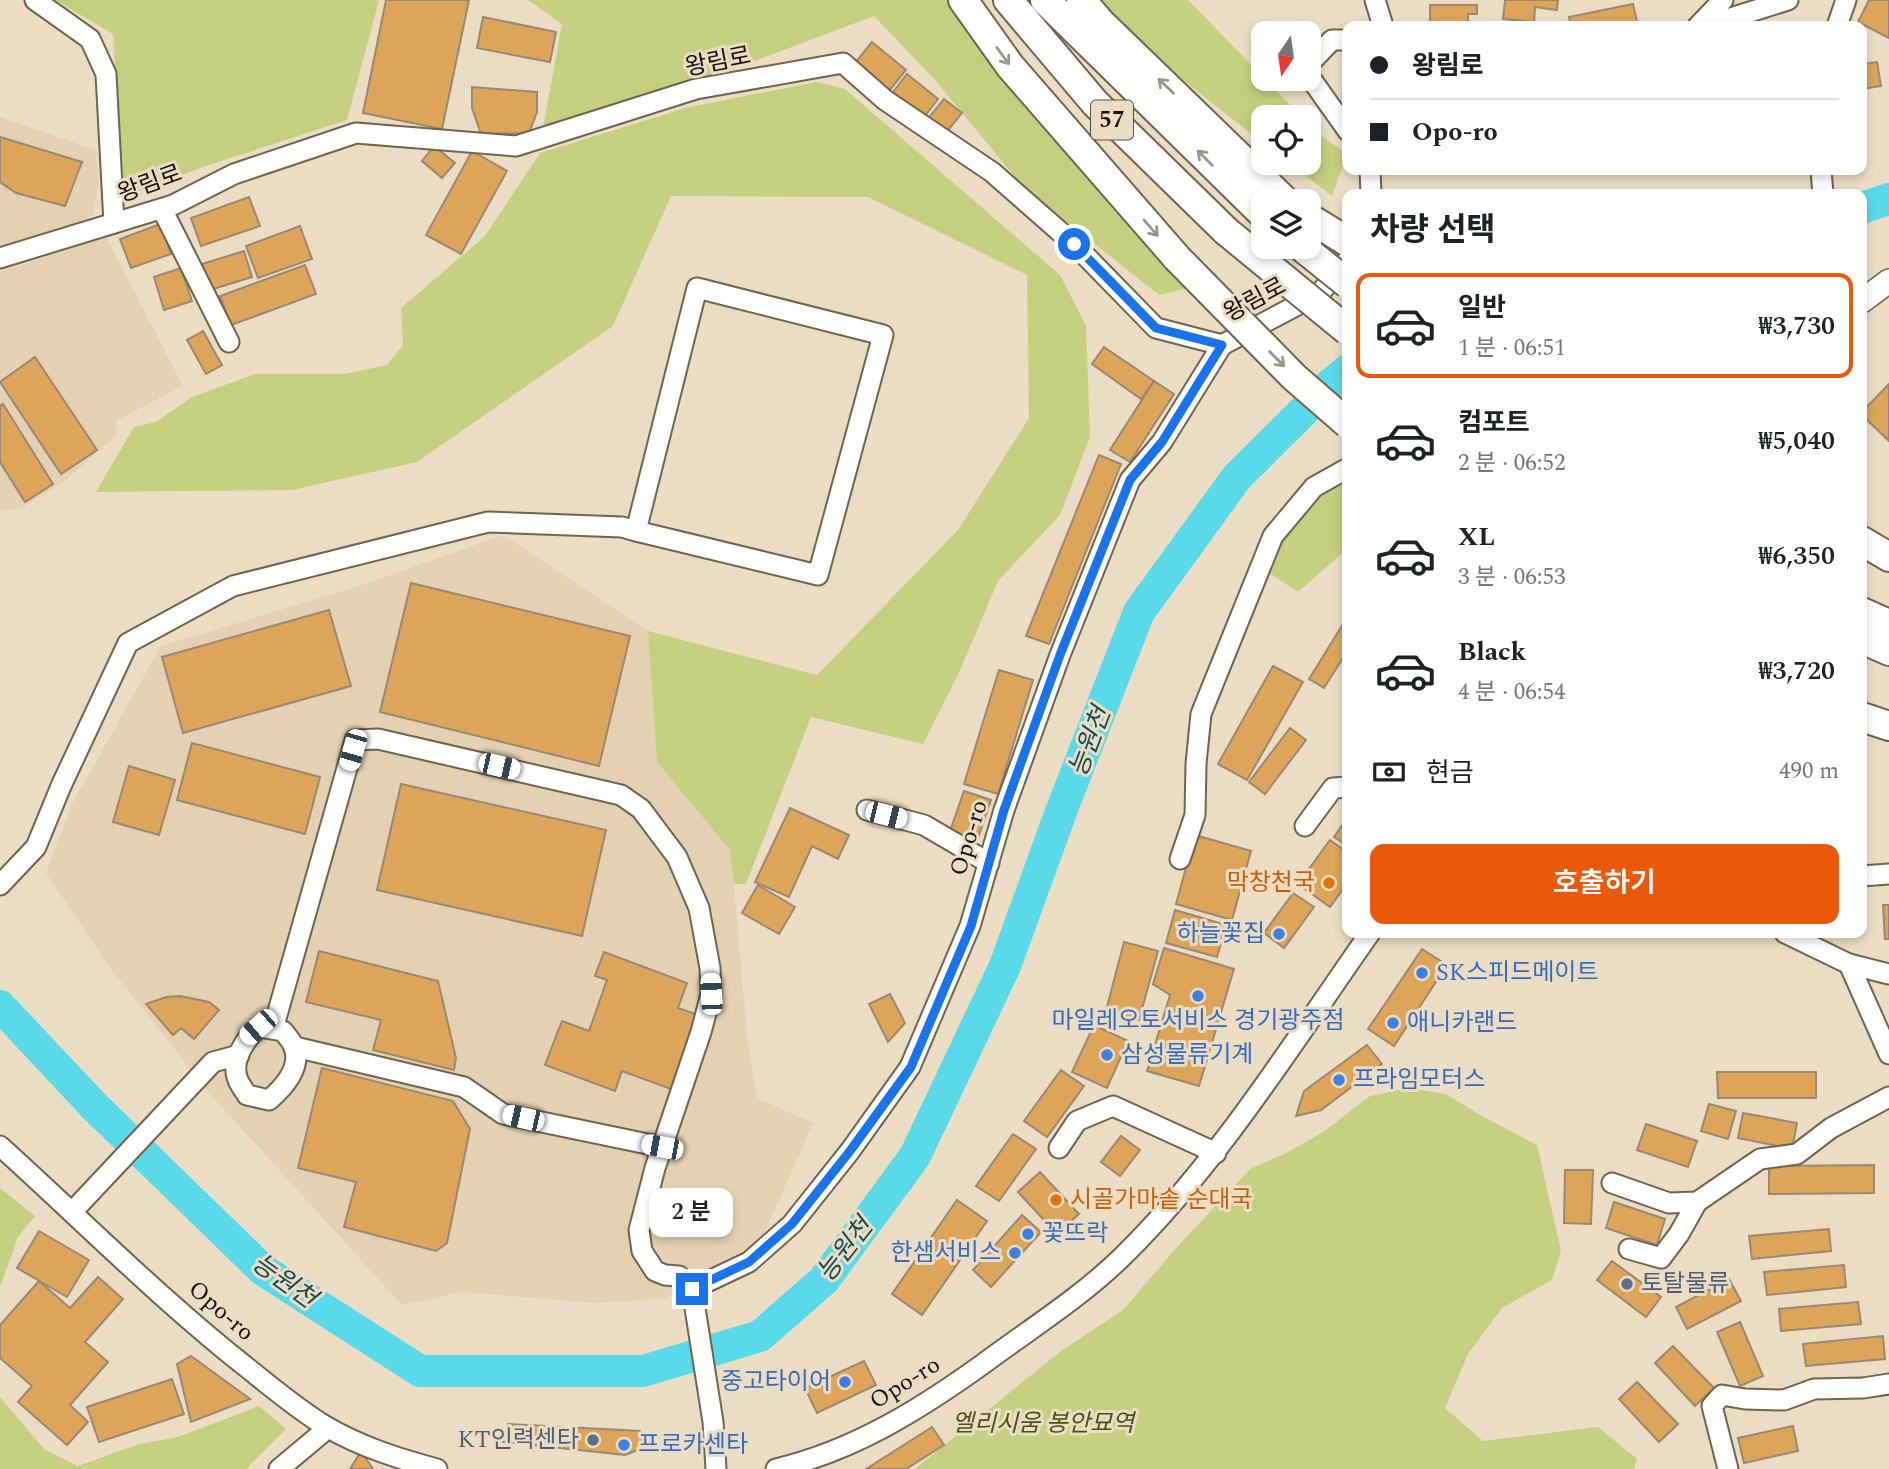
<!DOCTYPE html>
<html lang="ko">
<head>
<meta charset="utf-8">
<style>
  body { margin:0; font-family:Spectral,"Noto Sans KR",serif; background:#f6f6f6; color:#202124; height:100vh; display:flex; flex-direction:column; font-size:26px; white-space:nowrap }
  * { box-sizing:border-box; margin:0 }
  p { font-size:23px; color:#757577 }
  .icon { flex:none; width:38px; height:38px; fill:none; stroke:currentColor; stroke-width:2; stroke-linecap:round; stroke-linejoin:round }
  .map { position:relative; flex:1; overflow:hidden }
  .side { position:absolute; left:1342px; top:189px; width:525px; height:749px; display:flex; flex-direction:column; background:#fff; border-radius:14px; box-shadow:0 4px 10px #0003 }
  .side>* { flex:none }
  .hud { position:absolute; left:1342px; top:21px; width:525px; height:154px; border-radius:14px; box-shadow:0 4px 10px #0003; display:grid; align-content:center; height:154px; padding:0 28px; background:#fff }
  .needle { width:46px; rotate:193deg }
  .tools { position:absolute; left:1251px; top:21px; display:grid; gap:14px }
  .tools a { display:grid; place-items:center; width:70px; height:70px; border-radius:14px; background:#fff; box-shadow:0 4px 10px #0003; font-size:35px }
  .end { position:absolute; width:32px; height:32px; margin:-16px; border:9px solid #1a73e8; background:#fff; box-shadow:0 0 0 4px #fff }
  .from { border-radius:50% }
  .bubble { position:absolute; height:49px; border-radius:14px; background:#fff; box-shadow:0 4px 10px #0003; font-size:23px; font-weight:600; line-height:49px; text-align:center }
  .car { position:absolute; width:21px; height:42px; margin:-21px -10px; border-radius:9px; box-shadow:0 0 5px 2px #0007; background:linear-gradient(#fff 24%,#345 0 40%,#fff 0 76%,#345 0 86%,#fff 0) }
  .hud b { display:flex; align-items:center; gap:24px; height:66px; font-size:26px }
  .hud b+b { border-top:2px solid #e0e0e0 }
  .hud i { width:18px; height:18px; background:#202124 }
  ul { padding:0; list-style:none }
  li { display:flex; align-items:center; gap:21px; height:105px; margin:0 14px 10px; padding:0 14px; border:4px solid transparent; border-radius:14px }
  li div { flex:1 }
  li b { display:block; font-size:26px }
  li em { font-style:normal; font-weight:600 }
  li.current { border-color:#ea580c }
  li>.icon { width:63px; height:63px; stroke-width:1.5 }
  h2 { padding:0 28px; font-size:32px; line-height:84px }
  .pay { display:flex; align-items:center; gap:18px; height:77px; padding:0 28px; font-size:26px }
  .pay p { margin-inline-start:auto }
  .action { display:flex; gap:14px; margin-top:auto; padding:14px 28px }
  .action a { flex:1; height:80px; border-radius:14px; background:#ea580c; color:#fff; font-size:28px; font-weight:600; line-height:80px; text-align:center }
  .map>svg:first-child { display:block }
</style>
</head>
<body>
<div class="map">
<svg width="1889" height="1469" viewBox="0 0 1889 1469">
  <rect width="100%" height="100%" fill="#ebddc4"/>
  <!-- built -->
  <g fill="#e3d1b2">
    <polygon points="0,117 95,150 99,178 93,216 42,237 0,251"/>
    <polygon points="106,237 183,386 117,420 116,436 63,482 23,507 0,512 0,388 8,398 0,386 0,272"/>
    <polygon points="503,535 648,631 657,762 731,851 747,1036 757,1098 813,1123 760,1243 702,1271 681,1289 665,1298 597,1303 462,1292 402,1305 210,1094 108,965 46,873 72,804 161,646 356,587"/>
  </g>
  <!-- green -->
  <g fill="#c3d07f">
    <polygon points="55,0 379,0 347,120 203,167 124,197 113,34"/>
    <polygon points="528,0 954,0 1188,288 1159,295 1024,188 936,81 874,16 739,67 543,128 562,24"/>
    <polygon points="1094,0 1188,0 1302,117 1264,117 1263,143 1109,22"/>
    <polygon points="817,82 845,89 1060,275 1086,326 1090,437 1060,515 998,581 958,675 923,744 811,717 746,884 734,884 730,850 657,762 648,631 817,675 958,530 1029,418 1027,275 868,197 671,196 613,326 417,462 292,490 96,492 134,427 156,422 192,397 255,374 345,374 387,365 403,345 401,308 485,236 540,153 689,107"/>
    <polygon points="1309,124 1319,134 1347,154 1332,196 1289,163 1309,163"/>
    <polygon points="1339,477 1347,485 1347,549 1298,592 1251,561 1289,533"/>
    <polygon points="1409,1088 1446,1094 1482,1116 1537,1145 1561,1251 1552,1280 1502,1308 1468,1354 1445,1408 1483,1441 1598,1427 1637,1459 1634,1469 915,1469 1061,1351 1123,1310 1178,1246 1250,1169 1286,1153 1323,1132 1370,1096"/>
    <polygon points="0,1188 35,1216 18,1237 0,1287"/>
    <polygon points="0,1397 44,1449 78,1466 139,1444 178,1437 259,1406 286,1429 246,1469 0,1469"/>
  </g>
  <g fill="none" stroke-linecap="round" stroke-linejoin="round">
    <!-- river -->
    <g stroke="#5ad9e9" stroke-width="32">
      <polyline points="1862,208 1889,199"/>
      <polyline points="0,1006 95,1107 263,1270 420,1371 643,1371 760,1336 824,1280 915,1156 1005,966 1062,809 1139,612 1237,477 1331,384 1348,370"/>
    </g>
  </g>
  <!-- building -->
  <g fill="#dca559" stroke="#998873" stroke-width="2">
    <polygon points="386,0 469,0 442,129 363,113"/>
    <polygon points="1505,0 1558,0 1557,10 1535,7 1534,22 1503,19"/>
    <polygon points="1869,0 1889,0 1889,38 1858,22"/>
    <polygon points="1633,4 1638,26 1571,26 1569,17"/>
    <polygon points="1430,5 1477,5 1477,14 1468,14 1468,22 1430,23"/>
    <polygon points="483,17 556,32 550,62 477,48"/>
    <polygon points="872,42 906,70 889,91 855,63"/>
    <polygon points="1877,62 1881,86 1862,89 1862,64"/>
    <polygon points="907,74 938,99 924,117 893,92"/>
    <polygon points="472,87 537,92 537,112 529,133 481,134 472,108"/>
    <polygon points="944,99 962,113 945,134 927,120"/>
    <polygon points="0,137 82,162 65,206 16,193 0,182"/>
    <polygon points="434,146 455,163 442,178 422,161"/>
    <polygon points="472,151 507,171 461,254 426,235"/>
    <polygon points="249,197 260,226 201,246 191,218"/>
    <polygon points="160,224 171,254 131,268 120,239"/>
    <polygon points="300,226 312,259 258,278 246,246"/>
    <polygon points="244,251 252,277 210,290 202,264"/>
    <polygon points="305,265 316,294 231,325 220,296"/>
    <polygon points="181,268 192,301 164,310 154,277"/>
    <polygon points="203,331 222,365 206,374 187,340"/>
    <polygon points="1104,347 1154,381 1141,399 1092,364"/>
    <polygon points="35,357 97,450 61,474 0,382"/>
    <polygon points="1154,381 1174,394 1130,462 1110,450"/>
    <polygon points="1889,384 1889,441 1862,415 1862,412"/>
    <polygon points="3,404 53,484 25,502 0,462 0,406"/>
    <polygon points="1099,455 1121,464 1049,644 1026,636"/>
    <polygon points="411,583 630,636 599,766 380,712"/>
    <polygon points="329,610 351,686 183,733 162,657"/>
    <polygon points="1348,616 1348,650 1324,688 1309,679"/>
    <polygon points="1273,666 1303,682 1247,780 1218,764"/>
    <polygon points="999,670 1033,680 998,794 964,784"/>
    <polygon points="1290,728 1306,740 1265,794 1249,782"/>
    <polygon points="192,743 320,777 305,834 177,800"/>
    <polygon points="129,766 175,780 159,835 113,822"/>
    <polygon points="401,784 606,830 582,936 377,890"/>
    <polygon points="964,791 991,800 976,844 949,834"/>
    <polygon points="790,808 849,835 838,859 812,846 789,897 755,882"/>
    <polygon points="1348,817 1348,846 1334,837"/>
    <polygon points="1195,835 1251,851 1232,920 1176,904"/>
    <polygon points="1330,840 1348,853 1348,882 1330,907 1298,884"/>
    <polygon points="758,885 795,907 779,934 742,913"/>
    <polygon points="1293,893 1314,907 1284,948 1264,933"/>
    <polygon points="1883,905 1889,905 1889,939 1885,939"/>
    <polygon points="1175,910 1226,925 1217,957 1166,943"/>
    <polygon points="1124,942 1158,951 1139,1020 1106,1011"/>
    <polygon points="1164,948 1234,969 1199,1086 1147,1071 1170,995 1153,984"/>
    <polygon points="1422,949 1447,965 1394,1046 1368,1029"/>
    <polygon points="319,951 438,981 456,1058 454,1070 373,1050 381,1020 306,1002"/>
    <polygon points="604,952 687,983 678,1008 698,1015 671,1089 622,1071 615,1091 545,1065 562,1021 589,1031 607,980 595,976"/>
    <polygon points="890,994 905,1023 888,1042 869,1004"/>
    <polygon points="180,996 209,1002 219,1010 194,1039 181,1028 173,1035 146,1004 166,997"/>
    <polygon points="1094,1025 1128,1041 1107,1088 1072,1072"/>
    <polygon points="1367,1045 1382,1064 1321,1110 1296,1116 1304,1091"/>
    <polygon points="322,1068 453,1101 470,1129 447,1243 436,1251 344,1227 356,1182 298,1168"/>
    <polygon points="1061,1070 1084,1086 1047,1137 1024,1121"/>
    <polygon points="1717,1072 1816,1072 1816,1098 1718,1098"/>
    <polygon points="1709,1104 1736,1111 1728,1139 1701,1131"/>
    <polygon points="1743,1113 1797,1123 1792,1149 1738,1138"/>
    <polygon points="1646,1124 1697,1141 1688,1167 1637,1150"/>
    <polygon points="1013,1134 1036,1149 999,1201 976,1186"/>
    <polygon points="1121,1136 1140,1150 1120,1176 1101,1162"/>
    <polygon points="1874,1165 1874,1193 1769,1194 1769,1166"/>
    <polygon points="1565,1170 1593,1170 1591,1224 1564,1223"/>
    <polygon points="1040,1172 1079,1214 1057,1234 1018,1192"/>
    <polygon points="957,1200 987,1221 922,1315 892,1294"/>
    <polygon points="1614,1202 1665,1219 1657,1245 1606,1228"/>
    <polygon points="1022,1215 1041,1232 991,1287 973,1270"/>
    <polygon points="1829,1229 1831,1251 1752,1259 1749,1236"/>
    <polygon points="39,1231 89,1260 67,1297 17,1268"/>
    <polygon points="1612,1261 1661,1297 1646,1317 1597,1280"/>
    <polygon points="1844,1265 1846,1287 1767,1295 1764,1272"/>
    <polygon points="98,1277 123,1299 85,1342 108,1362 70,1405 88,1422 67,1445 18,1402 32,1386 0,1358 0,1325 39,1281 70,1308"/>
    <polygon points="1729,1279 1741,1301 1687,1329 1676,1307"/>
    <polygon points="1858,1302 1861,1324 1781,1331 1779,1309"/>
    <polygon points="1740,1322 1763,1376 1740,1386 1717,1332"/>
    <polygon points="1883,1336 1885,1359 1806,1366 1803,1344"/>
    <polygon points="1673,1346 1714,1388 1695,1406 1655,1363"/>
    <polygon points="191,1356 250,1399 191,1422 177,1364"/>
    <polygon points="864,1361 876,1385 817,1413 805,1388"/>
    <polygon points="172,1379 184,1414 99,1442 87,1407"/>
    <polygon points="1637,1382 1678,1424 1659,1442 1619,1399"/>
    <polygon points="508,1424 640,1431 643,1448 625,1455 503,1442"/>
    <polygon points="1793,1426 1798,1451 1744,1463 1738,1438"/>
    <polygon points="932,1427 944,1445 906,1469 866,1469"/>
    <polygon points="361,1451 373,1469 350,1469"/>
  </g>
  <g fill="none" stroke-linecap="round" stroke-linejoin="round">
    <defs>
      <g id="minor">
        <polyline points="35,0 90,39 106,74 114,223"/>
        <polyline points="1375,0 1383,26"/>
        <polyline points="1698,26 1723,0"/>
        <polyline points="1705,26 1788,0"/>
        <polyline points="1837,26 1846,0"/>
        <polyline points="1309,64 1332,40 1348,40"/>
        <polyline points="1309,76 1348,131"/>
        <polyline points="1370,170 1371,194"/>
        <polyline points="1821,170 1823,194"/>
        <polyline points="162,209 229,342"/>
        <polyline points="0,258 173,205 234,174 356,133 516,146 696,89 843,63 885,100 992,172 1074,244 1156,328 1222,345 1320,293 1348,260"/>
        <polyline points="867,810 924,825 989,863"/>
        <polyline points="1305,826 1333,788 1348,787"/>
        <polyline points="1180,859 1195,815 1196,764 1201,714 1273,536 1314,487 1348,468"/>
        <polyline points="1862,876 1889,874"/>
        <polyline points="0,885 36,847 61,786 128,643 233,586 488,522 622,527 636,531 818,575 883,335 697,288 636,531"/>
        <polyline points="1785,933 1849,964 1889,974"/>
        <polyline points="1849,964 1889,1054"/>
        <path d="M 259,1027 L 283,1031 C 286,1035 291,1040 293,1045 C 303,1066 284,1087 269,1100 L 247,1095 C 244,1090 240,1085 238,1080 C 230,1061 245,1039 259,1027 Z"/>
        <polyline points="273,1029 355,740 378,739 621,795 641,809 677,857 699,908 710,968 711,994 701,1032 655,1168 639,1230 642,1251 655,1271 665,1275 679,1276 692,1289 713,1422 716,1469"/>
        <polyline points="295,1047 464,1087 503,1114 662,1147"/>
        <path d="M 0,1146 C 83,1221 162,1301 250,1370 C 275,1390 300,1411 327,1427 C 361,1447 400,1459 437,1469"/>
        <polyline points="1059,1148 1077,1121 1113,1106 1216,1153"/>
        <polyline points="1612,1183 1669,1203 1697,1202 1760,1159 1797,1154 1831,1128 1889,1097"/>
        <polyline points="72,1212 213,1062 239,1055"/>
        <polyline points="1629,1249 1661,1258 1679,1234 1697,1202"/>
        <polyline points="692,1289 749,1262 792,1224 850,1151 910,1067 970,926 1004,810 1060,655 1130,480 1162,442 1222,345"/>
        <polyline points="279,1469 328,1428"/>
        <path d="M 776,1469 C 853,1451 919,1410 983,1364 C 1030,1329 1080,1298 1122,1257 C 1219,1162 1292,1044 1370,933"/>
        <polyline points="1728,1469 1712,1406 1722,1395 1745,1399 1784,1400 1814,1389 1863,1388 1889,1384"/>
      </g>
      <polyline id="major" points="1862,301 1889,281"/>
      <g id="highway">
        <polyline points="963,0 1010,66 1177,258"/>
        <polyline points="1008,0 1095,103 1226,231"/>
        <polyline points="1045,0 1264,215"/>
        <polyline points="1081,0 1101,23 1285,201"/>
        <polyline points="1309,218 1348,242"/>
        <polyline points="1862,541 1889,557"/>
        <polyline points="1862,612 1889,624"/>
        <polyline points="1862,639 1889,651"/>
        <polyline points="1862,717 1889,726"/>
      </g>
    </defs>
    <!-- minor casing -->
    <use href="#minor" stroke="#70644e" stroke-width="23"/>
    <!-- major casing -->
    <use href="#major" stroke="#70644e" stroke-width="26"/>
    <!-- highway casing -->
    <use href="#highway" stroke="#70644e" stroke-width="32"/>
    <!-- minor -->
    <use href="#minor" stroke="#fff" stroke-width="19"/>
    <!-- major -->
    <use href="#major" stroke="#fff" stroke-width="23"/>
    <!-- highway -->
    <use href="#highway" stroke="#fff" stroke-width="28"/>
    <defs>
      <g id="highway-bridge">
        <polyline points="1226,231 1348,331"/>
        <polyline points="1302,247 1348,284"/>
        <polyline points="1177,258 1294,377 1348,424"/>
      </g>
    </defs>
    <!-- highway-bridge casing -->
    <use href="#highway-bridge" stroke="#70644e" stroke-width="32" stroke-linecap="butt"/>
    <!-- highway-bridge -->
    <use href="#highway-bridge" stroke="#fff" stroke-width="28"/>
  </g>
  <!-- one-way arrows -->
  <defs><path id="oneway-shaft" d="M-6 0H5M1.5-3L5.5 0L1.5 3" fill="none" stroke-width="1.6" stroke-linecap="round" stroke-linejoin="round" transform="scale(1.75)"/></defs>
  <g stroke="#979591">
    <use href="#oneway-shaft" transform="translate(1003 56) rotate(54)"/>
    <use href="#oneway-shaft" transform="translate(1166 86) rotate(-136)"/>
    <use href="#oneway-shaft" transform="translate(1205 158) rotate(-135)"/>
    <use href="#oneway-shaft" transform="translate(1151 228) rotate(49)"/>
    <use href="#oneway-shaft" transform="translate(1277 359) rotate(45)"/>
  </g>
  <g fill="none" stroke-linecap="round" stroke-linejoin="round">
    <!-- route -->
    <polyline stroke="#1a73e8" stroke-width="9" points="692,1289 749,1262 792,1224 850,1151 911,1067 971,926 1004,810 1060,655 1130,480 1162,442 1222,345 1156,328 1074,244"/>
  </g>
  <!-- markers -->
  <g fill="#e8710a" stroke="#ebddc4" stroke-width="2.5">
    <circle cx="1329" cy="883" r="7"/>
    <circle cx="1056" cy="1200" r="7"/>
  </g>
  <g fill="#3f7fe0" stroke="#ebddc4" stroke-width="2.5">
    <circle cx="1279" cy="934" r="7"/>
    <circle cx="1422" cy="973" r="7"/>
    <circle cx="1198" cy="996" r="7"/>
    <circle cx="1393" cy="1023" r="7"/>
    <circle cx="1107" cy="1055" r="7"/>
    <circle cx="1339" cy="1080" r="7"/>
    <circle cx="1028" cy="1234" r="7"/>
    <circle cx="1015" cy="1253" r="7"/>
    <circle cx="845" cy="1382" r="7"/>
    <circle cx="624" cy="1445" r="7"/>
  </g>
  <g fill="#5c6f8a" stroke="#ebddc4" stroke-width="2.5">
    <circle cx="1627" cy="1284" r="7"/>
    <circle cx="593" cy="1440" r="7"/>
  </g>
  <g text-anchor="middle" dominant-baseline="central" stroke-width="6" stroke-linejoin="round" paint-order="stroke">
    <!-- shield labels -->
    <rect fill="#ebddc4" stroke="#575042" stroke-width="2" x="1091" y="100.5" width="42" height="39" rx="5"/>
    <g font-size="23" font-weight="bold" fill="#18130a">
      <text x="1112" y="120">57</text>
    </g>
    <!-- street labels -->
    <g font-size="24" fill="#18130a" stroke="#ebddc4">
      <text transform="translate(718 62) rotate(-11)">왕림로</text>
      <text transform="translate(150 184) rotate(-20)">왕림로</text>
      <text transform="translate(1255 300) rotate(-28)">왕림로</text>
      <text transform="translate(969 838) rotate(-73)">Opo-ro</text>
      <text transform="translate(221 1311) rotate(41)">Opo-ro</text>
      <text transform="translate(905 1383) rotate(-32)">Opo-ro</text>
    </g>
    <!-- food labels -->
    <g font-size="24" fill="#c56008" stroke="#ebddc4" text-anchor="end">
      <text x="1315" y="883">막창천국</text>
      <text x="1070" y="1200" text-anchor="start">시골가마솥 순대국</text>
    </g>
    <!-- shop labels -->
    <g font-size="24" fill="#366cbe" stroke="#ebddc4" text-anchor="start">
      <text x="1265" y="934" text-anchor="end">하늘꽃집</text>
      <text x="1436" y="973">SK스피드메이트</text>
      <text x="1198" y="1021" text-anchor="middle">마일레오토서비스 경기광주점</text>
      <text x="1407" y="1023">애니카랜드</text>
      <text x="1121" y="1055">삼성물류기계</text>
      <text x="1353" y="1080">프라임모터스</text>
      <text x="1042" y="1234">꽃뜨락</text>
      <text x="1001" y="1253" text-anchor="end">한샘서비스</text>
      <text x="831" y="1382" text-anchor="end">중고타이어</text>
      <text x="638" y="1445">프로카센타</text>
    </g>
    <!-- service labels -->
    <g font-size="24" fill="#4e5e75" stroke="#ebddc4" text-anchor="start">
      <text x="1641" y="1284">토탈물류</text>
      <text x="579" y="1440" text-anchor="end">KT인력센타</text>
    </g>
    <!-- park labels -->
    <g font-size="24" font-style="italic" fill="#4a5210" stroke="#ebddc4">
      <text x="1043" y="1424">엘리시움 봉안묘역</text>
    </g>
    <!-- water labels -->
    <g font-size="26" font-style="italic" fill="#144c53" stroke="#ebddc4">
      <text transform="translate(1090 742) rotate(-69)">능원천</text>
      <text transform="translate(845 1250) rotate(-52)">능원천</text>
      <text transform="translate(284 1281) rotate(36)">능원천</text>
    </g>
  </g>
</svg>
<div class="tools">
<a><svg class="needle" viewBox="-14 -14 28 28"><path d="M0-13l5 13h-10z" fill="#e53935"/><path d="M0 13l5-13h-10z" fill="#757577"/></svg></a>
<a><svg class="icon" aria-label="locate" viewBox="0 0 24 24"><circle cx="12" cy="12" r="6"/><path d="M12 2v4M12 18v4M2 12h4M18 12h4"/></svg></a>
<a><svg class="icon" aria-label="layers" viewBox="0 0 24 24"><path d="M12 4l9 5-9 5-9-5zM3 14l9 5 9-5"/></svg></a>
</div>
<i class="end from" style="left:1074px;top:244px"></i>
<i class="end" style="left:692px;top:1289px"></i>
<div class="bubble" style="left:649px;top:1188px;width:84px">2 분</div>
<i class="car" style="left:353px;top:750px;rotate:196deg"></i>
<i class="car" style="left:499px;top:766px;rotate:103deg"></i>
<i class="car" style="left:886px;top:815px;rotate:104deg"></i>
<i class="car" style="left:711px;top:994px;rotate:357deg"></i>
<i class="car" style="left:258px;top:1027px;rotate:229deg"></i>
<i class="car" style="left:523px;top:1118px;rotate:283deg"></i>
<i class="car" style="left:662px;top:1147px;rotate:281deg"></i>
<div class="hud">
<b><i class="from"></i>왕림로</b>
<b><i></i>Opo-ro</b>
</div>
<section class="side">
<h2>차량 선택</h2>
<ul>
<li class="current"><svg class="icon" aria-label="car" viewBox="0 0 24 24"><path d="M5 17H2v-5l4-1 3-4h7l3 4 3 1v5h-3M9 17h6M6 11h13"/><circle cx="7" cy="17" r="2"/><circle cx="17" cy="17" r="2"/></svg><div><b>일반</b><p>1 분 · 06:51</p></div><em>₩3,730</em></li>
<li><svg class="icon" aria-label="car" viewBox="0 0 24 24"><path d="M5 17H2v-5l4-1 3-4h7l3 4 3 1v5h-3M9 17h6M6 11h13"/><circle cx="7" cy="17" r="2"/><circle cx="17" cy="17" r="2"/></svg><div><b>컴포트</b><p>2 분 · 06:52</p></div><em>₩5,040</em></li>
<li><svg class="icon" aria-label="car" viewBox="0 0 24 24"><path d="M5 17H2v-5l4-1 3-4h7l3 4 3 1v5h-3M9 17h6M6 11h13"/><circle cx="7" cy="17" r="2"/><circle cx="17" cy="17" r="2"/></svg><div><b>XL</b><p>3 분 · 06:53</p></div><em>₩6,350</em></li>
<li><svg class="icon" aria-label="car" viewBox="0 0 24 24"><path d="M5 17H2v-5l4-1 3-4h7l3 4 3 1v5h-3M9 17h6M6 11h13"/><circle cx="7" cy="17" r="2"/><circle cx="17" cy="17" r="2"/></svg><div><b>Black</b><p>4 분 · 06:54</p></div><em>₩3,720</em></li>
</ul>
<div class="pay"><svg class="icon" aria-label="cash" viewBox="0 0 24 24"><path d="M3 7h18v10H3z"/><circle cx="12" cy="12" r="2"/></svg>현금<p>490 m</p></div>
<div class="action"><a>호출하기</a></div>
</section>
</div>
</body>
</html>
